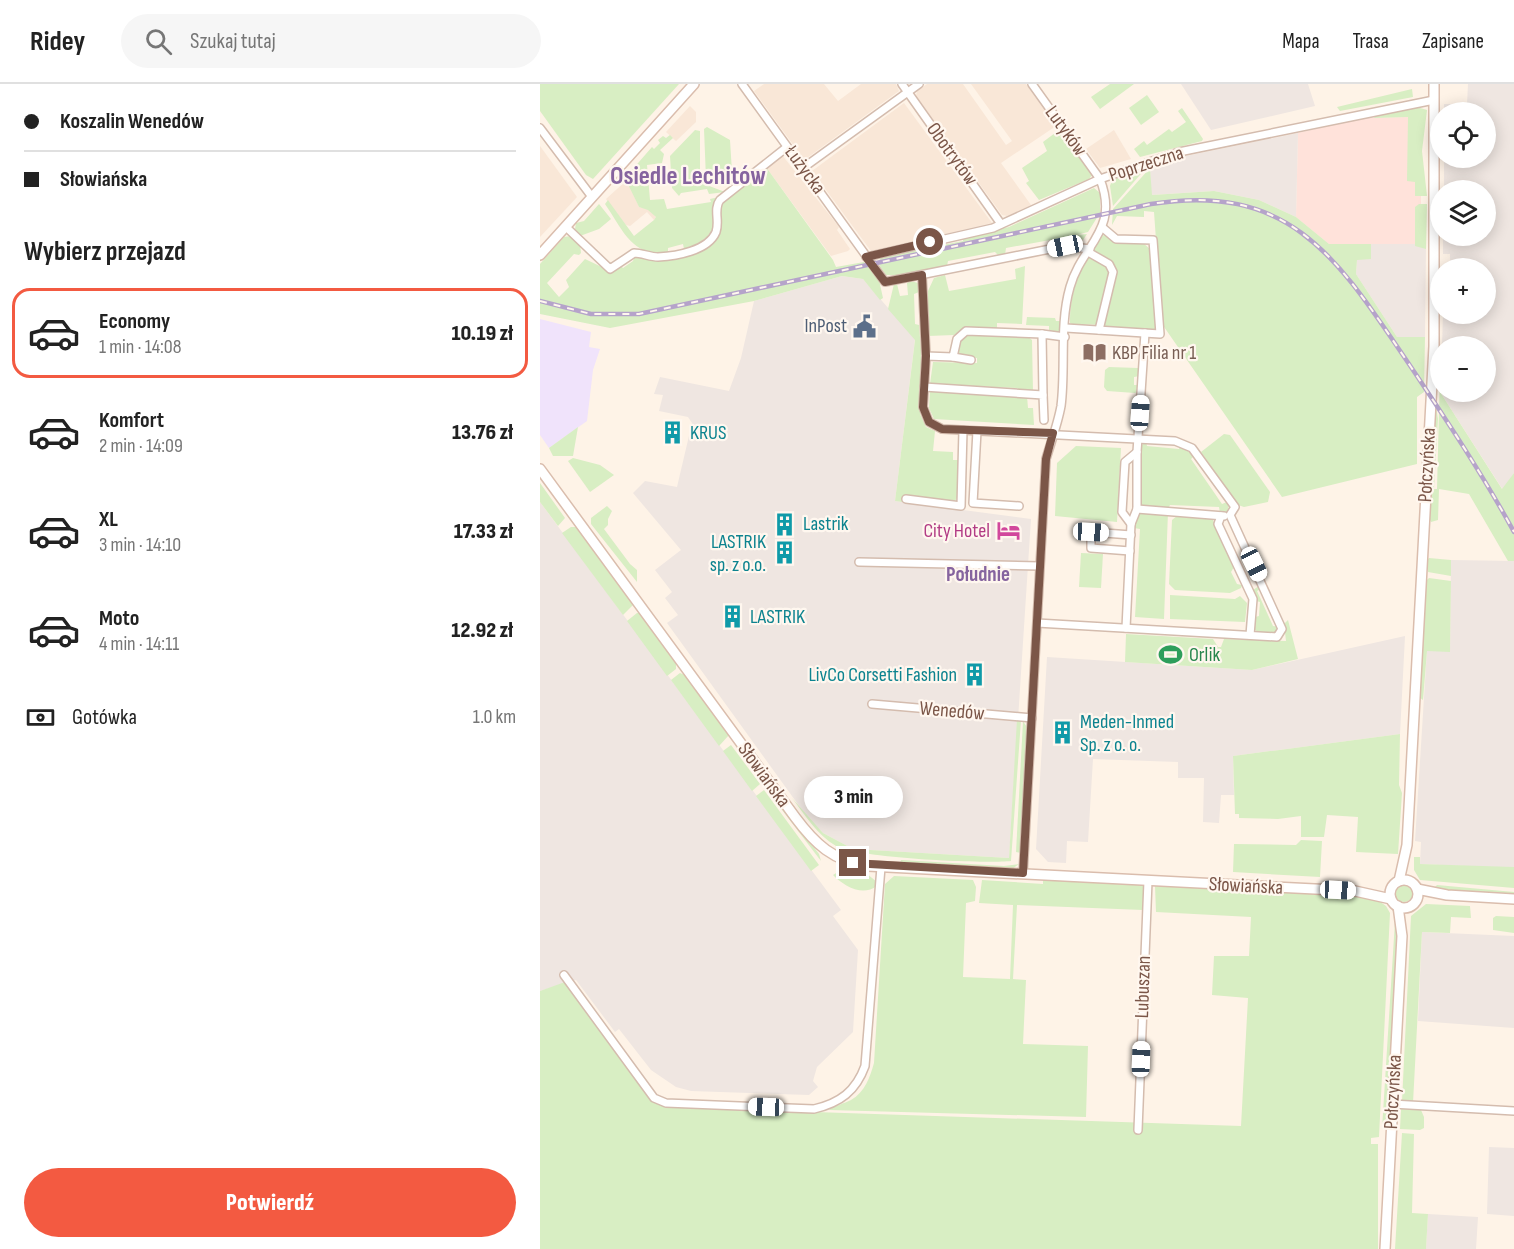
<!DOCTYPE html>
<html lang="pl">
<head>
<meta charset="utf-8">
<style>
  body { margin:0; font-family:"Sofia Sans Condensed",sans-serif; background:#f6f6f6; color:#222; height:100vh; display:flex; flex-direction:column; font-size:22px; white-space:nowrap }
  * { box-sizing:border-box; margin:0 }
  p { font-size:20px; color:#767676 }
  .icon { flex:none; width:33px; height:33px; fill:none; stroke:currentColor; stroke-width:2; stroke-linecap:round; stroke-linejoin:round }
  .map { position:relative; flex:1; overflow:hidden }
  .sheet { display:flex; flex-direction:column; background:#fff; width:540px }
  .sheet>* { flex:none }
  .banner { display:grid; align-content:center; height:132px; padding:0 24px; background:#fff }
  .buttons { position:absolute; left:890px; top:18px; display:grid; gap:12px }
  .buttons a { display:grid; place-items:center; width:66px; height:66px; border-radius:50%; background:#fff; box-shadow:0 3px 15px #0003; font-size:30px }
  .end { position:absolute; width:27px; height:27px; margin:-14px; border:8px solid #7b5648; background:#fff; box-shadow:0 0 0 3px #fff }
  .from { border-radius:50% }
  .bubble { position:absolute; height:42px; border-radius:21px; background:#fff; box-shadow:0 3px 15px #0003; font-size:20px; font-weight:800; line-height:42px; text-align:center }
  .car { position:absolute; width:18px; height:36px; margin:-18px -9px; border-radius:8px; box-shadow:0 0 4px 2px #0007; background:linear-gradient(#fff 24%,#345 0 40%,#fff 0 76%,#345 0 86%,#fff 0) }
  .banner b { display:flex; align-items:center; gap:21px; height:57px; font-size:22px }
  .banner b+b { border-top:2px solid #e0e0e0 }
  .banner i { width:15px; height:15px; background:#222 }
  ul { padding:0; list-style:none }
  li { display:flex; align-items:center; gap:18px; height:90px; margin:0 12px 9px; padding:0 12px; border:3px solid transparent; border-radius:18px }
  li div { flex:1 }
  li b { display:block; font-size:22px }
  li em { font-style:normal; font-weight:800 }
  li.on { border-color:#f35a41 }
  li>.icon { width:54px; height:54px; stroke-width:1.5 }
  h2 { padding:0 24px; font-size:27px; line-height:72px }
  .pay { display:flex; align-items:center; gap:15px; height:66px; padding:0 24px; font-size:22px }
  .pay p { margin-inline-start:auto }
  .primary-button { display:flex; gap:12px; margin-top:auto; padding:12px 24px }
  .primary-button a { flex:1; height:69px; border-radius:36px; background:#f35a41; color:#fff; font-size:24px; font-weight:800; line-height:69px; text-align:center }
  header { display:flex; align-items:center; gap:36px; box-sizing:border-box; height:84px; padding:0 30px; background:#fff; border-bottom:2px solid #e0e0e0 }
  header strong { font-size:28px }
  nav { display:flex; gap:33px; margin-inline-start:auto; font-size:21px }
  .search { width:420px; height:54px; background:#f6f6f6; display:flex; align-items:center; gap:15px; box-sizing:border-box; padding:0 21px; border-radius:33px; color:#767676; font-size:22px }
  main { display:flex; flex:1; min-height:0 }
  .map>svg:first-child { display:block }
</style>
</head>
<body>
<header>
<strong>Ridey</strong>
<div class="search"><svg class="icon" aria-label="search" viewBox="0 0 24 24"><circle cx="10" cy="10" r="6"/><path d="M15 15l6 6"/></svg>Szukaj tutaj</div>
<nav><a>Mapa</a><a>Trasa</a><a>Zapisane</a></nav>
</header>
<main>
<section class="sheet">
<div class="banner">
<b><i class="from"></i>Koszalin Wenedów</b>
<b><i></i>Słowiańska</b>
</div>
<h2>Wybierz przejazd</h2>
<ul>
<li class="on"><svg class="icon" aria-label="car" viewBox="0 0 24 24"><path d="M5 17H2v-5l4-1 3-4h7l3 4 3 1v5h-3M9 17h6M6 11h13"/><circle cx="7" cy="17" r="2"/><circle cx="17" cy="17" r="2"/></svg><div><b>Economy</b><p>1 min · 14:08</p></div><em>10.19 zł</em></li>
<li><svg class="icon" aria-label="car" viewBox="0 0 24 24"><path d="M5 17H2v-5l4-1 3-4h7l3 4 3 1v5h-3M9 17h6M6 11h13"/><circle cx="7" cy="17" r="2"/><circle cx="17" cy="17" r="2"/></svg><div><b>Komfort</b><p>2 min · 14:09</p></div><em>13.76 zł</em></li>
<li><svg class="icon" aria-label="car" viewBox="0 0 24 24"><path d="M5 17H2v-5l4-1 3-4h7l3 4 3 1v5h-3M9 17h6M6 11h13"/><circle cx="7" cy="17" r="2"/><circle cx="17" cy="17" r="2"/></svg><div><b>XL</b><p>3 min · 14:10</p></div><em>17.33 zł</em></li>
<li><svg class="icon" aria-label="car" viewBox="0 0 24 24"><path d="M5 17H2v-5l4-1 3-4h7l3 4 3 1v5h-3M9 17h6M6 11h13"/><circle cx="7" cy="17" r="2"/><circle cx="17" cy="17" r="2"/></svg><div><b>Moto</b><p>4 min · 14:11</p></div><em>12.92 zł</em></li>
</ul>
<div class="pay"><svg class="icon" aria-label="cash" viewBox="0 0 24 24"><path d="M3 7h18v10H3z"/><circle cx="12" cy="12" r="2"/></svg>Gotówka<p>1.0 km</p></div>
<div class="primary-button"><a>Potwierdź</a></div>
</section>
<div class="map">
<svg width="974" height="1165" viewBox="0 0 974 1165">
  <rect width="100%" height="100%" fill="#fef3e7"/>
  <!-- residential -->
  <g fill="#f9e7d7">
    <polygon points="224,0 284,0 298,17 321,0 356,0 359,7 267,74 262,73 214,7"/>
    <polygon points="387,0 423,0 466,61 472,57 431,0 486,0 516,42 461,79 491,121 467,132 462,131 376,12 377,7"/>
    <polygon points="364,19 452,139 331,167 272,87"/>
    <polygon points="150,22 156,28 156,38 136,57 126,48"/>
    <polygon points="574,46 591,75 560,84 546,65"/>
    <polygon points="0,62 37,113 0,153"/>
    <polygon points="242,71 299,143 297,146 310,165 308,167 291,172 226,83"/>
    <polygon points="87,96 99,123 108,125 116,133 114,136 107,128 90,142 86,141 66,115"/>
  </g>
  <!-- commercial -->
  <polygon fill="#ffe2da" points="868,33 868,93 881,93 881,160 789,160 756,133 758,49 823,34"/>
  <!-- industrial -->
  <g fill="#efe6e1">
    <polygon points="641,0 768,0 775,22 671,46"/>
    <polygon points="928,0 974,0 974,389 963,406 902,311 902,308 945,308 945,262 902,262 903,230 945,230 945,184 903,184 903,180 910,179 910,170 903,170 903,152 945,152 945,106 904,106 904,74 945,74 945,28 904,28 904,20 927,20"/>
    <polygon points="758,49 756,133 719,116 674,107 611,111 610,84 641,73"/>
    <polygon points="831,160 886,160 885,253 857,253 816,190 817,175 830,175"/>
    <polygon points="302,192 323,195 375,255 355,417 491,435 469,774 313,765 283,749 265,730 127,539 138,531 125,514 132,508 115,486 141,466 93,409 105,397 137,403 152,339 148,333 119,327 123,311 114,310 120,293 189,307 201,274 214,217"/>
    <polygon points="0,418 301,826 293,832 318,866 313,948 277,983 273,997 278,1003 269,1011 151,1007 136,1003 111,986 79,945 75,948 36,896 0,907"/>
    <polygon points="911,476 974,477 974,783 971,784 880,780 881,758 875,757 887,566 910,567"/>
    <polygon points="865,552 860,650 693,672 694,711 681,711 679,739 663,738 664,694 638,694 638,678 553,675 548,758 527,757 526,779 508,778 496,765 507,573 712,586"/>
    <polygon points="882,848 974,852 974,944 878,937"/>
    <polygon points="949,1063 974,1064 974,1132 947,1130"/>
    <polygon points="888,1130 938,1133 936,1165 886,1165"/>
  </g>
  <!-- education -->
  <polygon fill="#f0e3fb" points="0,235 51,248 49,263 60,265 53,286 47,337 9,364 0,351"/>
  <!-- green -->
  <g fill="#d8eec3">
    <polygon points="0,0 139,0 53,95 46,91 0,27"/>
    <polygon points="570,0 594,0 560,25 551,13"/>
    <polygon points="872,5 873,13 800,27 797,23"/>
    <polygon points="607,11 619,28 601,41 589,24"/>
    <polygon points="877,23 887,26 882,67 887,112 875,112 875,98 867,97 868,33 834,34 836,31"/>
    <polygon points="642,24 663,55 662,57 600,73 594,65 604,57 607,61 629,45 632,48 646,38 638,27"/>
    <polygon points="167,43 190,56 192,88 195,93 191,101 173,101 166,95 164,45"/>
    <polygon points="155,46 160,47 160,89 164,100 185,108 169,110 167,105 141,109 139,112 132,104 130,72"/>
    <polygon points="519,46 552,91 549,95 499,116 486,99 489,97 482,84 507,67 503,58"/>
    <path d="M 130,51 L 133,54 L 120,66 L 124,70 L 122,79 L 107,81 L 110,116 L 124,115 L 127,125 L 171,118 L 170,115 L 179,113 C 174,144 176,154 144,165 L 143,160 L 128,164 L 128,168 C 92,174 83,146 65,120 L 68,116 L 70,119 L 94,152 L 114,136 L 116,133 L 108,126 L 99,123 L 85,94 L 112,63 L 114,65 L 120,59 L 118,56 L 123,52 L 126,54 Z"/>
    <polygon points="226,83 293,176 296,183 324,178 339,196 343,214 340,216 323,195 302,192 214,217 70,244 0,230 0,180 24,153 31,152 40,160 41,169 39,171 34,170 7,199 19,213 29,203 26,196 45,175 66,185 80,181 83,184 93,177 95,172 124,176 155,170 179,151 180,119"/>
    <polygon points="606,84 573,122 570,102 572,96"/>
    <polygon points="610,84 612,111 674,107 719,116 756,133 789,160 831,160 831,175 817,176 816,190 857,253 885,253 884,308 877,313 877,380 742,413 622,240 614,128 604,127 604,133 577,132 572,141 573,125"/>
    <polygon points="554,104 560,109 560,129 548,148 536,151 547,150 543,156 532,152 466,164 465,171 459,172 455,168 408,177 407,182 369,191 346,191 337,178 342,173 423,157 423,154 469,143"/>
    <polygon points="59,120 71,135 59,145 40,152 35,145 36,139 44,137"/>
    <polygon points="879,120 887,120 886,165 875,162 875,123"/>
    <path d="M 566,149 L 573,157 L 602,158 L 611,166 L 617,246 L 565,244 C 554,236 538,245 530,239 C 529,210 543,168 566,149 Z"/>
    <polygon points="485,182 482,240 457,239 457,244 425,243 414,251 388,252 388,207 394,194 405,191 409,207 476,195 475,185"/>
    <polygon points="371,197 378,199 379,208 374,210 375,240 379,241 382,278 380,330 386,343 395,347 393,367 413,368 413,376 419,376 418,412 415,417 363,411 362,418 355,417 375,256 348,225 354,200 357,200 360,212 368,211 367,199"/>
    <polygon points="487,233 515,234 516,237 523,237 521,248 509,249 509,242 486,241"/>
    <polygon points="425,251 487,252 492,256 493,308 480,307 477,304 390,300 393,278 437,279 437,274 419,273 417,270 419,259"/>
    <polygon points="569,283 598,284 600,292 594,293 594,301 599,301 599,306 595,309 567,307 564,303 565,286"/>
    <polygon points="900,288 900,308 962,405 974,389 974,477 968,477 929,410 899,405 898,436 891,438 889,434 895,316 898,335 894,405 897,405"/>
    <polygon points="390,307 487,312 488,324 493,324 494,341 394,335 389,324"/>
    <polygon points="38,343 33,372 13,372 9,364"/>
    <polygon points="684,350 690,351 730,408 728,418 704,423 698,421 661,368"/>
    <polygon points="606,358 607,362 639,365 640,361 654,372 651,375 682,420 687,418 689,421 687,428 680,429 679,423 630,421 628,425 600,424 599,363"/>
    <polygon points="536,362 581,364 577,438 515,432 517,379"/>
    <polygon points="33,374 60,381 74,391 50,408 28,377"/>
    <polygon points="0,399 25,434 18,442 0,418"/>
    <polygon points="67,422 72,427 68,435 68,441 64,445 90,480 97,486 97,498 51,440 51,434"/>
    <polygon points="599,426 628,428 624,535 595,533 600,445 594,444"/>
    <polygon points="637,432 672,434 694,483 691,488 697,500 702,501 701,504 690,509 635,506 629,500 632,436"/>
    <polygon points="31,443 37,443 94,520 83,531 22,449"/>
    <polygon points="541,469 563,470 561,504 539,503"/>
    <polygon points="889,474 911,476 911,492 888,488 886,478"/>
    <polygon points="889,494 911,497 910,568 887,567 883,616 879,613 885,498"/>
    <polygon points="719,502 721,505 717,507 733,542 740,543 734,549 718,548 714,545 715,533 719,532 720,518 716,517 713,506"/>
    <polygon points="630,511 695,515 700,512 707,519 705,538 630,535"/>
    <polygon points="97,529 100,529 136,577 136,585 127,592 87,537"/>
    <polygon points="748,536 758,575 712,586 585,578 586,550 673,555 678,563 681,563 684,555 746,557 744,540"/>
    <polygon points="140,589 147,592 189,651 179,662 131,596"/>
    <path d="M 477,635 L 481,636 L 471,777 C 443,780 317,774 296,762 C 277,751 265,731 252,714 L 283,749 L 313,765 L 469,774 Z"/>
    <polygon points="483,637 488,645 481,769 476,768"/>
    <polygon points="860,650 859,701 862,709 858,770 816,768 818,733 787,731 784,753 761,753 761,732 738,735 699,734 699,730 695,730 693,672"/>
    <polygon points="191,661 220,700 212,707 183,667"/>
    <polygon points="226,705 231,707 279,770 281,777"/>
    <polygon points="224,706 279,781 271,787 216,712"/>
    <polygon points="761,756 782,757 780,793 693,788 694,760 756,761"/>
    <polygon points="874,773 880,773 880,780 974,783 974,804 880,796 874,786"/>
    <polygon points="361,776 464,782 479,780 472,785 360,779"/>
    <path d="M 301,786 L 327,790 L 337,798 L 337,802 C 322,813 304,802 293,791 Z"/>
    <path d="M 354,792 L 433,796 L 436,803 L 435,817 L 426,819 L 423,893 L 470,895 L 473,821 L 439,819 L 442,796 L 503,800 L 503,794 L 605,801 L 603,826 L 477,821 L 473,895 L 486,896 L 483,960 L 548,962 L 546,1033 L 289,1026 C 295,1021 304,1020 311,1016 C 325,1008 330,993 334,979 L 345,800 Z"/>
    <circle cx="864" cy="809" r="9"/>
    <polygon points="897,801 974,808 974,811 892,806"/>
    <polygon points="615,802 832,812 846,822 850,829 839,1053 831,1054 831,1060 838,1060 838,1165 0,1165 0,907 25,898 52,937 124,1023 701,1042 708,914 672,911 674,872 709,872 711,833 616,828"/>
    <polygon points="886,820 930,822 931,834 911,833 910,849 882,848 873,1019 862,1018 871,832"/>
    <polygon points="956,832 974,833 974,849 953,846 953,834"/>
    <polygon points="855,837 858,837 858,847 848,1045 842,1045"/>
    <polygon points="861,1025 881,1026 884,1033 884,1044 880,1046 860,1045"/>
    <polygon points="862,1049 874,1050 872,1129 888,1130 886,1165 855,1165"/>
  </g>
  <g fill="none" stroke-linecap="round" stroke-linejoin="round">
    <defs>
      <g id="street">
        <polyline points="202,0 345,198 525,162 550,165"/>
        <polyline points="362,0 461,140"/>
        <polyline points="0,44 52,113"/>
        <polyline points="263,84 379,0"/>
        <path d="M 26,143 L 70,185 L 94,169 C 102,169 110,173 118,173 C 136,172 168,167 176,148 C 180,137 173,125 180,116 L 247,63"/>
        <polyline points="548,168 569,180 573,188 559,246"/>
        <polyline points="326,173 453,144 560,95 639,68 894,16"/>
        <polyline points="382,191 386,272 383,323 389,338 402,345 635,357 652,364 695,423 690,431 742,545 737,553 497,539"/>
        <polyline points="526,244 620,250 613,156 576,155 563,144"/>
        <polyline points="386,272 413,273 417,255 426,247 502,250"/>
        <polyline points="413,273 431,276"/>
        <polyline points="384,303 503,311 504,336"/>
        <polyline points="503,311 502,250 525,253"/>
        <polyline points="437,347 433,419 479,422"/>
        <polyline points="366,415 421,422 423,346"/>
        <polyline points="597,425 684,432"/>
        <polyline points="681,432 678,440 713,515 710,551"/>
        <polyline points="591,440 582,428 585,378 597,368"/>
        <polyline points="590,467 551,464 551,448 591,451"/>
        <polyline points="319,478 500,482"/>
        <polyline points="586,544 591,440 597,425 597,368 605,249"/>
        <polyline points="332,620 492,634"/>
        <path d="M 483,790 L 506,375 C 511,358 518,339 521,322 C 526,284 519,241 530,203 C 542,160 580,147 560,95 L 492,0"/>
        <path d="M 24,891 L 114,1014 L 126,1019 L 274,1025 C 300,1019 316,1007 325,982 L 341,783"/>
        <polyline points="852,1020 974,1027"/>
        <polyline points="598,1046 608,797"/>
      </g>
      <g id="secondary">
        <polyline points="0,171 154,0"/>
        <path d="M 0,385 L 255,733 C 275,760 293,777 328,782 L 815,807 L 851,815"/>
        <circle cx="864" cy="810" r="14"/>
        <polyline points="859,797 867,761 894,262 894,0"/>
        <polyline points="877,805 907,811 974,815"/>
        <polyline points="845,1165 862,852 858,822"/>
      </g>
    </defs>
    <!-- street casing -->
    <use href="#street" stroke="#d4bcae" stroke-width="10"/>
    <!-- secondary casing -->
    <use href="#secondary" stroke="#dabdad" stroke-width="12"/>
    <!-- street -->
    <use href="#street" stroke="#fff" stroke-width="7"/>
    <!-- secondary -->
    <use href="#secondary" stroke="#fff" stroke-width="9"/>
    <defs>
      <path id="rail" d="M 0,217 L 51,230 L 99,230 L 611,120 C 754,97 800,179 871,283 C 907,337 943,391 974,448"/>
    </defs>
    <!-- rail casing -->
    <use href="#rail" stroke="#b5a3ca" stroke-width="4.5"/>
    <!-- rail -->
    <use href="#rail" stroke="#fff7ef" stroke-width="2" stroke-dasharray="7" stroke-linecap="butt"/>
  </g>
  <g fill="none" stroke-linecap="round" stroke-linejoin="round">
    <!-- route -->
    <polyline stroke="#7b5648" stroke-width="8" points="313,779 483,789 506,375 513,349 402,345 389,338 383,323 386,272 382,191 345,198 326,173 390,158"/>
  </g>
  <!-- icons -->
  <defs>
    <symbol id="civic-bare" viewBox="-9 -9 18 18"><path d="M-.6-6.5H3V-4.5H.6V-3L4-1V1h2V6H-6V1h2V-1L-.6-3ZM-1.2 2.5V6h2.4V2.5Z" fill="#5c6f8a" stroke="#fff7ef" stroke-width="2.5" paint-order="stroke"/></symbol>
    <symbol id="library-bare" viewBox="-9 -9 18 18"><path d="M-6-4Q-3-5.5-.7-3.5V5Q-3 3-6 4ZM6-4Q3-5.5 .7-3.5V5Q3 3 6 4Z" fill="#8d6e63" stroke="#fff7ef" stroke-width="2.5" paint-order="stroke"/></symbol>
    <symbol id="building-bare" viewBox="-9 -9 18 18"><path d="M-4-6H4V6H1V3H-1V6H-4ZM-2.5-4.3h1.7v1.8h-1.7ZM.8-4.3h1.7v1.8H.8ZM-2.5-1h1.7V.8h-1.7ZM.8-1h1.7V.8H.8Z" fill="#0f9aa8" stroke="#fff7ef" stroke-width="2.5" paint-order="stroke"/></symbol>
    <symbol id="hotel-bare" viewBox="-9 -9 18 18"><path d="M-6-4.5h1.5V1H6V5H4.5V3h-9V5H-6ZM-4 0a1.8 1.8 0 1 1 3.6 0ZM.5 0V-2.5h3Q6-2.5 6 0Z" fill="#d1479c" stroke="#fff7ef" stroke-width="2.5" paint-order="stroke"/></symbol>
    <symbol id="stadium-bare" viewBox="-9 -9 18 18"><path d="M0-5a6.5 5 0 1 0 0 10a6.5 5 0 1 0 0-10ZM-3.5-1.8h7v3.6h-7Z" fill="#2e9e5b" stroke="#fff7ef" stroke-width="2.5" paint-order="stroke"/></symbol>
  </defs>
  <g fill-rule="evenodd">
    <use href="#civic-bare" x="308" y="226" width="33" height="33"/>
    <use href="#library-bare" x="538" y="252" width="33" height="33"/>
    <use href="#building-bare" x="116" y="332" width="33" height="33"/>
    <use href="#building-bare" x="228" y="424" width="33" height="33"/>
    <use href="#hotel-bare" x="452" y="430" width="33" height="33"/>
    <use href="#building-bare" x="228" y="452" width="33" height="33"/>
    <use href="#building-bare" x="176" y="516" width="33" height="33"/>
    <use href="#stadium-bare" x="614" y="554" width="33" height="33"/>
    <use href="#building-bare" x="418" y="574" width="33" height="33"/>
    <use href="#building-bare" x="506" y="632" width="33" height="33"/>
  </g>
  <g text-anchor="middle" dominant-baseline="central" stroke-width="4.5" stroke-linejoin="round" paint-order="stroke">
    <!-- street labels -->
    <g font-size="20" fill="#7b5648" stroke="#fff7ef">
      <text transform="translate(526 47) rotate(54)">Lutyków</text>
      <text transform="translate(412 70) rotate(54)">Obotrytów</text>
      <text transform="translate(606 80) rotate(-18)">Poprzeczna</text>
      <text transform="translate(265 86) rotate(54)">Łużycka</text>
      <text transform="translate(887 381) rotate(-87)">Połczyńska</text>
      <text transform="translate(412 627) rotate(5)">Wenedów</text>
      <text transform="translate(224 691) rotate(54)">Słowiańska</text>
      <text transform="translate(706 802) rotate(3)">Słowiańska</text>
      <text transform="translate(603 903) rotate(-88)">Lubuszan</text>
      <text transform="translate(853 1008) rotate(-87)">Połczyńska</text>
    </g>
    <!-- service labels -->
    <g font-size="20" fill="#4e5e75" stroke="#fff7ef" text-anchor="end">
      <text x="307" y="242">InPost</text>
    </g>
    <!-- education labels -->
    <g font-size="20" fill="#785e54" stroke="#fff7ef" text-anchor="start">
      <text x="572" y="269">KBP Filia nr 1</text>
    </g>
    <!-- culture labels -->
    <g font-size="20" fill="#0d838f" stroke="#fff7ef" text-anchor="start">
      <text x="150" y="349">KRUS</text>
      <text x="263" y="440">Lastrik</text>
      <text x="226" y="458" text-anchor="end">LASTRIK<tspan x="226" dy="23">sp. z o.o.</tspan></text>
      <text x="210" y="533">LASTRIK</text>
      <text x="417" y="591" text-anchor="end">LivCo Corsetti Fashion</text>
      <text x="540" y="638">Meden-Inmed<tspan x="540" dy="23">Sp. z o. o.</tspan></text>
    </g>
    <!-- hotel labels -->
    <g font-size="20" fill="#b23c85" stroke="#fff7ef" text-anchor="end">
      <text x="450" y="447">City Hotel</text>
    </g>
    <!-- leisure labels -->
    <g font-size="20" fill="#27864d" stroke="#fff7ef" text-anchor="start">
      <text x="649" y="571">Orlik</text>
    </g>
    <!-- neighbourhood labels -->
    <g font-size="21" font-weight="bold" fill="#86649f" stroke="#fff7ef">
      <text x="438" y="490">Południe</text>
    </g>
    <!-- district labels -->
    <g font-size="26" font-weight="bold" fill="#86649f" stroke="#fff7ef">
      <text x="148" y="92">Osiedle Lechitów</text>
    </g>
  </g>
</svg>
<div class="buttons">
<a><svg class="icon" aria-label="locate" viewBox="0 0 24 24"><circle cx="12" cy="12" r="6"/><path d="M12 2v4M12 18v4M2 12h4M18 12h4"/></svg></a>
<a><svg class="icon" aria-label="layers" viewBox="0 0 24 24"><path d="M12 4l9 5-9 5-9-5zM3 14l9 5 9-5"/></svg></a>
<a>+</a>
<a>−</a>
</div>
<i class="end from" style="left:390px;top:158px"></i>
<i class="end" style="left:313px;top:779px"></i>
<div class="bubble" style="left:264px;top:692px;width:99px">3 min</div>
<i class="car" style="left:525px;top:162px;rotate:258deg"></i>
<i class="car" style="left:600px;top:329px;rotate:4deg"></i>
<i class="car" style="left:551px;top:448px;rotate:93deg"></i>
<i class="car" style="left:714px;top:480px;rotate:154deg"></i>
<i class="car" style="left:798px;top:806px;rotate:93deg"></i>
<i class="car" style="left:601px;top:975px;rotate:2deg"></i>
<i class="car" style="left:226px;top:1023px;rotate:272deg"></i>
</div>
</main>
</body>
</html>
